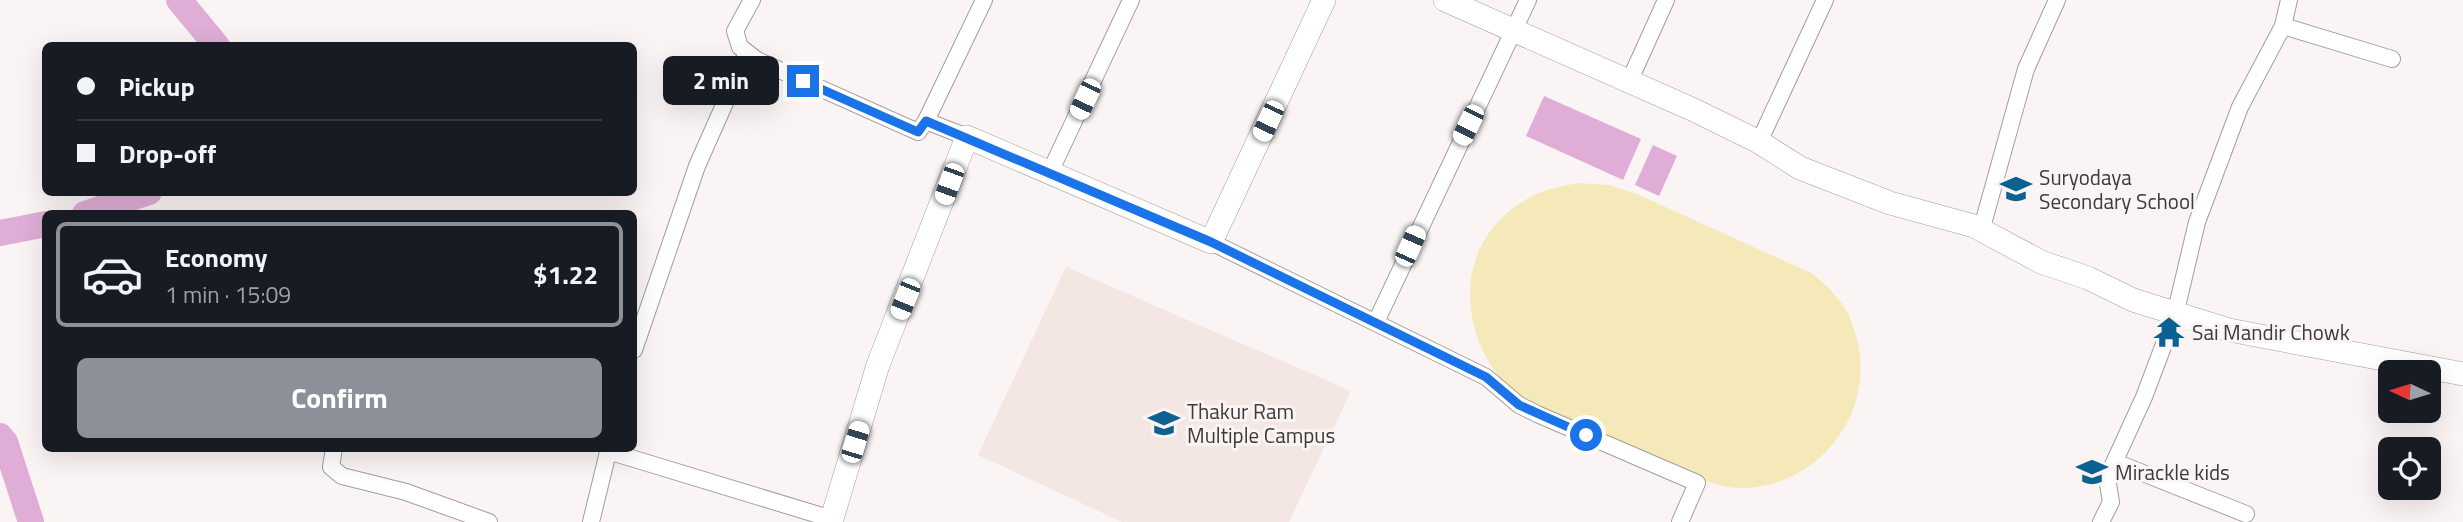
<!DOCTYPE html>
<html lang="en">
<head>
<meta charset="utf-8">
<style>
  body { margin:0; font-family:"Titillium Web",sans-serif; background:#242831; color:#f1f3f6; height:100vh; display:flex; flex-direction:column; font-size:26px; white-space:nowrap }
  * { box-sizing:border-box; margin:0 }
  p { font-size:23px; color:#9ea1a6 }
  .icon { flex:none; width:38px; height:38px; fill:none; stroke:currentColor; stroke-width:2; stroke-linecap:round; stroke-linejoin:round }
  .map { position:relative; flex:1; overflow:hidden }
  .drawer { position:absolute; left:42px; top:210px; width:595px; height:242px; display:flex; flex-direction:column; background:#171b24; border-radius:10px; box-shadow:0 7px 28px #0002 }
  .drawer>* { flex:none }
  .top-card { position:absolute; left:42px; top:42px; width:595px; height:154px; border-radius:10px; box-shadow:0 7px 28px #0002; display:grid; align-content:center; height:154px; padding:0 35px; background:#171b24 }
  .needle { width:46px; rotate:274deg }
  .fabs { position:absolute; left:2378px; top:360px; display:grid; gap:14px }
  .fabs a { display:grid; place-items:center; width:63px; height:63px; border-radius:10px; background:#171b24; box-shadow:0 7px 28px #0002; font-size:35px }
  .end { position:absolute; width:32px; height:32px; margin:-16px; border:9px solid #1a73e8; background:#fff; box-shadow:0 0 0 4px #fff }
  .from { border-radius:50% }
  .bubble { position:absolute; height:49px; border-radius:10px; background:#171b24; box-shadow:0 7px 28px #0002; font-size:23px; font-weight:700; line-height:49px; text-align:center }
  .car { position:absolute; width:21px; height:42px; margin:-21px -10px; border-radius:9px; box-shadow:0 0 5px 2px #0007; background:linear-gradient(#fff 24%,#345 0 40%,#fff 0 76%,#345 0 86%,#fff 0) }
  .top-card b { display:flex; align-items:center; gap:24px; height:66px; font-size:26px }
  .top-card b+b { border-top:2px solid #363941 }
  .top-card i { width:18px; height:18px; background:#f1f3f6 }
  ul { padding:12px 0 0; list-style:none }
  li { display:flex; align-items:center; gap:21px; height:105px; margin:0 14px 10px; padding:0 21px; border:4px solid transparent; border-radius:10px }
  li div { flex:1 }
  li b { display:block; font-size:26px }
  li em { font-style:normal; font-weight:700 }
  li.current { border-color:#8c9099 }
  li>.icon { width:63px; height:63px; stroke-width:1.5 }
  .primary-button { display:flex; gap:14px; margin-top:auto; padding:14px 35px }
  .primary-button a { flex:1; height:80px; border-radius:10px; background:#8c9099; color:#fff; font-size:28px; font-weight:700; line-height:80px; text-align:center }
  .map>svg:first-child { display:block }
</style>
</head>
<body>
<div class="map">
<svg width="2463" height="522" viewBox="0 0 2463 522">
  <rect width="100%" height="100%" fill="#faf5f4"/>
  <!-- built -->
  <polygon fill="#f3e6e3" points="1066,267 1351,391 1289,522 1122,522 978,455"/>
  <!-- green -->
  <path fill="#f5e8b9" d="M 1578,183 L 1609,185 L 1639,195 L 1813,274 C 1827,286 1840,298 1848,314 C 1886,392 1834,480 1749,488 C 1731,490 1710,482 1692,477 L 1530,405 C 1456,356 1444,241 1531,197 C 1546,189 1562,186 1578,183 Z"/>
  <!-- water -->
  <g fill="#dfadd6">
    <polygon points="1544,96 1641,139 1623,180 1526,136"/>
    <polygon points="1653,145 1677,156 1659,196 1635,185"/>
  </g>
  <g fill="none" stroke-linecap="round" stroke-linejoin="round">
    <!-- river -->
    <g stroke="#dfadd6" stroke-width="26">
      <polyline points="179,0 217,46"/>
      <polyline points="85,214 149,192"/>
      <polyline points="0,233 46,224"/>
      <polyline points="0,436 5,442 31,522"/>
    </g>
    <defs>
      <g id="street">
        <polyline points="752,0 735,31 740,47 757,60 918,132 926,121 967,137"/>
        <polyline points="2283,26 2392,59"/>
        <polyline points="1629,82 1666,0"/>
        <polyline points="926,121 984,0"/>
        <polyline points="1759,142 1825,0"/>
        <polyline points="1050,172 1131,0"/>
        <polyline points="1981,231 2026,69 2057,0"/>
        <polyline points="1211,242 1486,377 1519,405 1537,414 1697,483 1680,522"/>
        <polyline points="1376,322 1528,0"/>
        <polyline points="634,350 697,166 747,53"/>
        <polyline points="334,448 331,467 342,476 406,492 489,522"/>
        <polyline points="608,451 832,519"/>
        <polyline points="2115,462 2246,514"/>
        <polyline points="591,522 609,448"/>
        <polyline points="2101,522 2111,502 2107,478 2144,397 2175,315 2197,222 2240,107 2283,26 2289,0"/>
      </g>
      <g id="secondary">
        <polyline points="1445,0 1694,110 1759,142 1800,168 1890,203 1974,226 2041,262 2088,278 2133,300 2229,330 2463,374"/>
        <polyline points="831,522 878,365 967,137 1211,242 1324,0"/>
      </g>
    </defs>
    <!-- street casing -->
    <use href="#street" stroke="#a29e9c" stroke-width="18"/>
    <!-- secondary casing -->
    <use href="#secondary" stroke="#a29e9c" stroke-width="24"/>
    <!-- street -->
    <use href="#street" stroke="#fff" stroke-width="16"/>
    <!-- secondary -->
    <use href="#secondary" stroke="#fff" stroke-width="23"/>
  </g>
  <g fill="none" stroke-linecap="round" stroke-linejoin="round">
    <!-- route -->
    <polyline stroke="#1a73e8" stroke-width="9" points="803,81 918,132 926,121 1211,242 1486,377 1519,405 1586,435"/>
  </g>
  <!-- icons -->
  <defs>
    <symbol id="school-bare" viewBox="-9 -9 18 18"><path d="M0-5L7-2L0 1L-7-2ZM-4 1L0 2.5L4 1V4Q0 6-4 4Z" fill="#0b6192" stroke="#faf5f4" stroke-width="2.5" paint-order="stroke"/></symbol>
    <symbol id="temple-bare" viewBox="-9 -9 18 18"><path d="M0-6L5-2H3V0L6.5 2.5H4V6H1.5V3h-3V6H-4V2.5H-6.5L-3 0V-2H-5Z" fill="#0b6192" stroke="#faf5f4" stroke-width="2.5" paint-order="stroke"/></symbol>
    <symbol id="university-bare" viewBox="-9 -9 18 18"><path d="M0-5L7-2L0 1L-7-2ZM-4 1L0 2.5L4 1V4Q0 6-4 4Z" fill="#0b6192" stroke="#faf5f4" stroke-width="2.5" paint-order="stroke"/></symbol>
  </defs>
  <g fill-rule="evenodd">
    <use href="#school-bare" x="1994" y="167" width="44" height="44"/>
    <use href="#temple-bare" x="2147" y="310" width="44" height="44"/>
    <use href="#university-bare" x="1142" y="401" width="44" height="44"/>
    <use href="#school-bare" x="2070" y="450" width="44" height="44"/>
  </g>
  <g text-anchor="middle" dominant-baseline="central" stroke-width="6" stroke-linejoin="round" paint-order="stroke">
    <!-- poi labels -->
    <g font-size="21" fill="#3c3a3a" stroke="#faf5f4" text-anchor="start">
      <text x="2039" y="177">Suryodaya<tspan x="2039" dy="24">Secondary School</tspan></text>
      <text x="2192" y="332">Sai Mandir Chowk</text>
      <text x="1187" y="411">Thakur Ram<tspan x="1187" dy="24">Multiple Campus</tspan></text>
      <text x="2115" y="472">Mirackle kids</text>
    </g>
  </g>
</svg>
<div class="fabs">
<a><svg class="needle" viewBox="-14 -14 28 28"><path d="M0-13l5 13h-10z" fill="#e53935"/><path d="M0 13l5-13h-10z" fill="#9ea1a6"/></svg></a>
<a><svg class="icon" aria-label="locate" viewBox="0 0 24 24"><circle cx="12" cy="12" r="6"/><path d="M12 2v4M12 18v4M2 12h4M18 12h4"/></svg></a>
</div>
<i class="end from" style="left:1586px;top:435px"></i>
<i class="end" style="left:803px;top:81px"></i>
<div class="bubble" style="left:663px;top:56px;width:116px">2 min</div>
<i class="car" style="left:1085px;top:99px;rotate:205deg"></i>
<i class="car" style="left:1268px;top:121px;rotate:205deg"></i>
<i class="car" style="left:1468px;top:125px;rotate:206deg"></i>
<i class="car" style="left:949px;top:184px;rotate:200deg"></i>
<i class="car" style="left:1410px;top:246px;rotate:24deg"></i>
<i class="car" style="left:905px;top:299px;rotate:202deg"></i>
<i class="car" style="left:855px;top:442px;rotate:17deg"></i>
<div class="top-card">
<b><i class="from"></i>Pickup</b>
<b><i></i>Drop-off</b>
</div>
<section class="drawer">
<ul>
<li class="current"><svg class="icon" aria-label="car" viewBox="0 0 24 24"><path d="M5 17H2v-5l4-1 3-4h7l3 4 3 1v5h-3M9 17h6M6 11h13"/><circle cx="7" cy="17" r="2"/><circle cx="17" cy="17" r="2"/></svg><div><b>Economy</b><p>1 min · 15:09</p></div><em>$1.22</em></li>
</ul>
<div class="primary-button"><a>Confirm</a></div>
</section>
</div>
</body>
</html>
